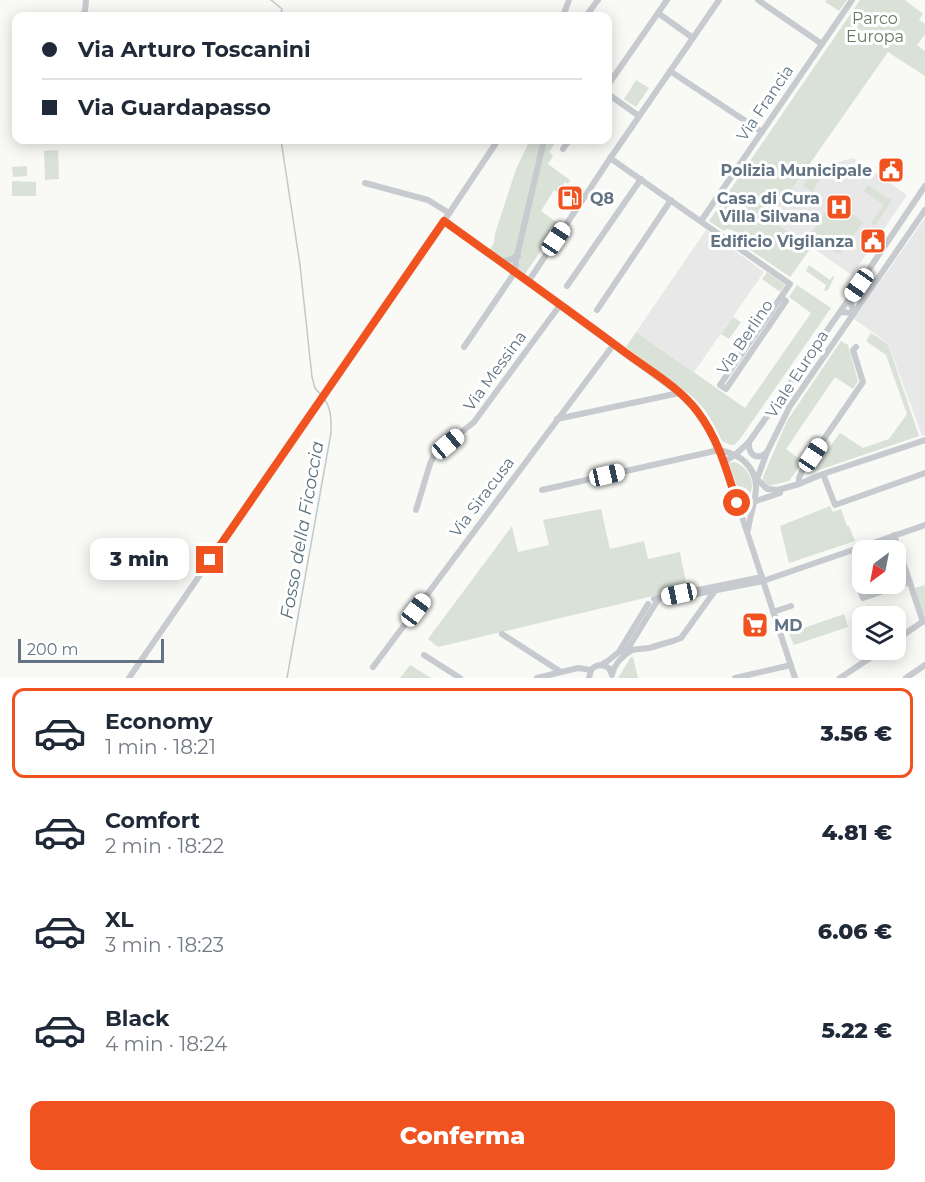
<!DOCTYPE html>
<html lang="it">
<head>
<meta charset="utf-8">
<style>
  body { margin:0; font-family:Montserrat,sans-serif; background:#f2f2f3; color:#1f2937; height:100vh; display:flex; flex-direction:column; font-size:22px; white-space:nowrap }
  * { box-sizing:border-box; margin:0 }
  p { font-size:20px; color:#747a83 }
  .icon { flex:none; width:33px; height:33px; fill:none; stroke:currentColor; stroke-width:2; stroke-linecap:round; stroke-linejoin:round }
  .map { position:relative; height:678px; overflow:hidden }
  .side { display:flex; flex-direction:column; background:#fff; flex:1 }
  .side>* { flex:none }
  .top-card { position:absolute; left:12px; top:12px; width:600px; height:132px; border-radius:12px; box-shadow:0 3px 15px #0003; display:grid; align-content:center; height:132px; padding:0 30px; background:#fff }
  .needle { width:39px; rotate:212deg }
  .fabs { position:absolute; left:852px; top:540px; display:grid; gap:12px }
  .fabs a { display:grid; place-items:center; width:54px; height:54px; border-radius:12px; background:#fff; box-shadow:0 3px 15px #0003; font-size:30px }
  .scale { position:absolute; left:18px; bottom:15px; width:146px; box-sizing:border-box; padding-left:6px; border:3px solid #627484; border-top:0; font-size:16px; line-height:21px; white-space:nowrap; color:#627484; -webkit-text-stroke:4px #fff; paint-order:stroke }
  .end { position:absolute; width:27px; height:27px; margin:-14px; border:8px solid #f0531f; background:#fff; box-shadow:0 0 0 3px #fff }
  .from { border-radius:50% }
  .bubble { position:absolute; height:42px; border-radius:12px; background:#fff; box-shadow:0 3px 15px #0003; font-size:20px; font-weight:800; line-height:42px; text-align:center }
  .car { position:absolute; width:18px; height:36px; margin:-18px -9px; border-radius:8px; box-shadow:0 0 4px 2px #0007; background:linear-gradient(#fff 24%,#345 0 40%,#fff 0 76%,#345 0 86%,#fff 0) }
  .top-card b { display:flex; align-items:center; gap:21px; height:57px; font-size:22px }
  .top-card b+b { border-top:2px solid #e0e1e3 }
  .top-card i { width:15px; height:15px; background:#1f2937 }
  ul { padding:10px 0 0; list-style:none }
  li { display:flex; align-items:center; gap:18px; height:90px; margin:0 12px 9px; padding:0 18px; border:3px solid transparent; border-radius:12px }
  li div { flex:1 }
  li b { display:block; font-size:22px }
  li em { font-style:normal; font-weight:800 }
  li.active { border-color:#f0531f }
  li>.icon { width:54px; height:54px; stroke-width:1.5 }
  .primary-button { display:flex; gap:12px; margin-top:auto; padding:12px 30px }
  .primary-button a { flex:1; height:69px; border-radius:12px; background:#f0531f; color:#fff; font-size:24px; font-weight:800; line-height:69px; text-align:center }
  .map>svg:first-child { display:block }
</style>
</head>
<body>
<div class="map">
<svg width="925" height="678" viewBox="0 0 925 678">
  <rect width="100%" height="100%" fill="#f9f9f6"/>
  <!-- built -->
  <g fill="#e7e8e7">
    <polygon points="853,158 907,195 852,275 771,219 805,171"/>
    <polygon points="925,218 925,435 922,436 888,343 854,319"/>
    <polygon points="706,230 764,272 694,372 636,332"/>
  </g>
  <!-- green -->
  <g fill="#dae1d7">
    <polygon points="826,0 847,0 839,11 825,2"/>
    <polygon points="860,0 905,0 923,14 919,20 925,24 925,34 917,45 925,51 925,76 888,52 771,219 811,248 790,277 733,238 734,233 732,230 727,229 724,231 709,221"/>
    <polygon points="636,80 649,88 636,107 624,99"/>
    <polygon points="530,140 557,140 549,152 553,156 548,164 570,180 568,184 565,182 563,185 565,186 560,194 554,190 541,211 559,224 525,274 522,274 489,250 494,243 495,234 516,169"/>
    <polygon points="58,150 59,179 45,180 44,151"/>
    <polygon points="27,166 27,176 13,177 12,167"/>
    <polygon points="818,174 822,177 812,192 803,186 809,177"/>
    <polygon points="12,181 36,182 36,196 12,196"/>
    <polygon points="868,185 888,199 891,198 891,201 875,226 871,223 884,205 864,191"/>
    <polygon points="832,203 836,203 863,222 842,251 838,254 810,235"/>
    <polygon points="809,265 830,280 833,276 834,277 834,278 828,290 825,291 824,290 826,285 806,271"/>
    <polygon points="767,272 785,285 780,292 762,279"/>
    <polygon points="797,285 831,308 740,439 734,445 730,445 722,441 713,423 705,410 694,398 626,347 636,332 745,408 811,313 789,297"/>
    <polygon points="733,317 741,322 729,339 721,334"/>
    <polygon points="871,333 888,344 919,436 816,471 811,471 809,469 814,461 818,463 840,433 863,448 889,439 907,414 886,355 866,341"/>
    <polygon points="841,341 848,345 858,381 853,389 835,377 786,449 803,462 789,481 768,486 763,481 763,477 787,421"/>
    <path d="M 734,462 C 750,467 759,488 745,500 L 742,501 L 729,463 Z"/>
    <polygon points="830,506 833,512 841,509 847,526 849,526 855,541 789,563 780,526"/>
    <polygon points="601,509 610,549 644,541 648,559 680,552 687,588 438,647 428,639 512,526 518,552 549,545 543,520"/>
    <polygon points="925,585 925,615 923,614 915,588"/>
    <polygon points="844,614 848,627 794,645 787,629 799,624 801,629"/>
    <polygon points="631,657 633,657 638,678 618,678"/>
    <polygon points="410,665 431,678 400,678"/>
  </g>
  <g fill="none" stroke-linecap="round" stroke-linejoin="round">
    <!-- stream -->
    <g stroke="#bdcace" stroke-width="1.5">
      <polyline points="271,0 282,9 280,16"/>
      <polyline points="281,140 300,265 312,377 315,388 321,395"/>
      <path d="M 287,678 L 331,433 C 331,421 332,409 324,399"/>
    </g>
    <!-- minor -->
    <g stroke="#c7cbcf" stroke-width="6">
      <polyline points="758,0 822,44"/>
      <polyline points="658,13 693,38"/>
      <polyline points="81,16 85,11 86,0"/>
      <polyline points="563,16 569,0"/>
      <polyline points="586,16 598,0"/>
      <polyline points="670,71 762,132"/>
      <polyline points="608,85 667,0"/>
      <polyline points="608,94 639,116"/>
      <polyline points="563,149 569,140"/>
      <polyline points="610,158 790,284 781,297"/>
      <polyline points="365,183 428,200 449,213"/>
      <polyline points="444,221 679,393 693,406 704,421 723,459 795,678"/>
      <polyline points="701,221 852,0"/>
      <polyline points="501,262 509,260 518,256"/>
      <polyline points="528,282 607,163 719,0"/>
      <polyline points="567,286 641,179"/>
      <polygon points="781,297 786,301 726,389 720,385"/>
      <polyline points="597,310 671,200"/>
      <polyline points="840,312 854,313 849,299"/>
      <polyline points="464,347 515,272 516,260 544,140"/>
      <polyline points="557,419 679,393"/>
      <path d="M 749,442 C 748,454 756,461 766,453"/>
      <polyline points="724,462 735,455 749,442 849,299 925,186"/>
      <polyline points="823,474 835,505 925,473"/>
      <polyline points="757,479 767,452 790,406 925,210"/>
      <polyline points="757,479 767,489 778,490 799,484 823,474 925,440"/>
      <polyline points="799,484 799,478 802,471 863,382 853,350 856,347"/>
      <path d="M 542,490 L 719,450 C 729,452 738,455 745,462 C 766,482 751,506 748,530"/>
      <polyline points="737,503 747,504 780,493"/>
      <polyline points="416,510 430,464 434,455 474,422 560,305"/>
      <polyline points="894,535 923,622"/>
      <polyline points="855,575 863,598 910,582"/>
      <polyline points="654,599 762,577"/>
      <polyline points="671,599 763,581 925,525"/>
      <polyline points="773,612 791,606"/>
      <polyline points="502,634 561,672"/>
      <polyline points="896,640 925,620"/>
      <polyline points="620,650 648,604"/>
      <polyline points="627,650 659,598"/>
      <polyline points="424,655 460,678"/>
      <polyline points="601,665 609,660 620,651 649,648 673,641 681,638 714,592"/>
      <polyline points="373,667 614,344"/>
      <path d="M 612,674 C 615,663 622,656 632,650"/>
      <polyline points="129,678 444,221 498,140"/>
      <polyline points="537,678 578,668 591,670"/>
      <path d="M 589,678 L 591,670 C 596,664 602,664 609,668 L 612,675"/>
      <polyline points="735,678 791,665"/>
      <polyline points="840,678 882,650"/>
      <polyline points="906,678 925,665"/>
    </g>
  </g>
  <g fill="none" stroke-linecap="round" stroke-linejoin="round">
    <!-- route -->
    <path stroke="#f0531f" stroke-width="8" d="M 210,560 L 444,221 C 505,265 566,308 626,353 C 649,370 680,388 697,411 C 718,438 727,471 737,503"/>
  </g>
  <!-- icons -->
  <defs>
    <symbol id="civic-square" viewBox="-11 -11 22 22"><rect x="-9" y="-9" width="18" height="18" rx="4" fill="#f0531f" stroke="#fff"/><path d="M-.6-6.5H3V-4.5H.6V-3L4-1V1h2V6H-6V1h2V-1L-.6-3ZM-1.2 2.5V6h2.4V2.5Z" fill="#fff"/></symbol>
    <symbol id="fuel-square" viewBox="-11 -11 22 22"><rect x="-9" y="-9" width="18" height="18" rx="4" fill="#f0531f" stroke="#fff"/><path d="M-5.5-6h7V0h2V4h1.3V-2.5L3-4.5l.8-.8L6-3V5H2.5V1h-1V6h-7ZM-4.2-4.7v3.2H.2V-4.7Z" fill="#fff"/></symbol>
    <symbol id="hospital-square" viewBox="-11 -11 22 22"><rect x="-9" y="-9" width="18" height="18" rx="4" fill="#f0531f" stroke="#fff"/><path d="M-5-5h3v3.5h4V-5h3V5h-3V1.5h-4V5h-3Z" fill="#fff"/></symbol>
    <symbol id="supermarket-square" viewBox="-11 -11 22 22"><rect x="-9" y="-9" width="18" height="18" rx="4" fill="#f0531f" stroke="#fff"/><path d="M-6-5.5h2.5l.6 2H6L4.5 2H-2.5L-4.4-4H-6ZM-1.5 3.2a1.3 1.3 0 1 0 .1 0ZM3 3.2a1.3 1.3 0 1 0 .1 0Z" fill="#fff"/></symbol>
  </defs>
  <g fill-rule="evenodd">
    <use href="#civic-square" x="876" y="155" width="30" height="30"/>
    <use href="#fuel-square" x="555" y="183" width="30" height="30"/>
    <use href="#hospital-square" x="824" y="192" width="30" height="30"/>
    <use href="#civic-square" x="858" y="226" width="30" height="30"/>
    <use href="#supermarket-square" x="740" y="610" width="30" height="30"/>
  </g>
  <g text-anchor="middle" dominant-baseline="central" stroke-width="6" stroke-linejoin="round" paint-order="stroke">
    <!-- park labels -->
    <g font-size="16" fill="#667a61" stroke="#fff">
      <text x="875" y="18">Parco<tspan x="875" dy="18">Europa</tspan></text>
    </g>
    <!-- street labels -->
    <g font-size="16" fill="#627484" stroke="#fff">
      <text transform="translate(765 103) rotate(-56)">Via Francia</text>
      <text transform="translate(745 337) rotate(-56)">Via Berlino</text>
      <text transform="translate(495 371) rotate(-54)">Via Messina</text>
      <text transform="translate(797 374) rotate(-57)">Viale Europa</text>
      <text transform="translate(482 497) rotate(-53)">Via Siracusa</text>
    </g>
    <!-- poi labels -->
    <g font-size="16" font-weight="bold" fill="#627484" stroke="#fff" text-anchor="end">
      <text x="872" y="170">Polizia Municipale</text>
      <text x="590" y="198" text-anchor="start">Q8</text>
      <text x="820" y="198">Casa di Cura<tspan x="820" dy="18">Villa Silvana</tspan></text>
      <text x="854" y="241">Edificio Vigilanza</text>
      <text x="774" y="625" text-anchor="start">MD</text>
    </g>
    <!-- water labels -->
    <g font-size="18" font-style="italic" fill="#5d747d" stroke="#fff">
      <text transform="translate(302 530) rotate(-80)">Fosso della Ficoccia</text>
    </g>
  </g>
</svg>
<div class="fabs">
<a><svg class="needle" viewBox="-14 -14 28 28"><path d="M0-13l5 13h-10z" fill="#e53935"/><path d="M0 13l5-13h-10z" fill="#747a83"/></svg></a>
<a><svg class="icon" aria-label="layers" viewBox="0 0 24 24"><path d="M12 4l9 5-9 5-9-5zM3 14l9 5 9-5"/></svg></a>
</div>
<div class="scale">200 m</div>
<i class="end from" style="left:737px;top:503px"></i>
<i class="end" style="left:210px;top:560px"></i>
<div class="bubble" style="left:90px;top:538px;width:99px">3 min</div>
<i class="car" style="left:556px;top:239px;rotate:34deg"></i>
<i class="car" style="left:859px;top:285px;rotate:215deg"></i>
<i class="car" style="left:448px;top:444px;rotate:50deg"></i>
<i class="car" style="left:813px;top:455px;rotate:34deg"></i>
<i class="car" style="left:607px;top:475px;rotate:77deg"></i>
<i class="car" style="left:679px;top:594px;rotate:258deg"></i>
<i class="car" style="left:416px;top:610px;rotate:37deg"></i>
<div class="top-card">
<b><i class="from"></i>Via Arturo Toscanini</b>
<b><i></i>Via Guardapasso</b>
</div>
</div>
<section class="side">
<ul>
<li class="active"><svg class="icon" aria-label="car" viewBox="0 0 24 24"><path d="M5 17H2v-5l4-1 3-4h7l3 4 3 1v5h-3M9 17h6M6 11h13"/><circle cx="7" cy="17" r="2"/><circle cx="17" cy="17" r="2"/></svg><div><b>Economy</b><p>1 min · 18:21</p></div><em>3.56 €</em></li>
<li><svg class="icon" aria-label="car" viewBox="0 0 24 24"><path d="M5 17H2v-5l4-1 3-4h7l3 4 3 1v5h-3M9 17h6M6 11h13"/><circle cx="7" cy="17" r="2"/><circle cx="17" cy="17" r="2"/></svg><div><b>Comfort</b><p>2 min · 18:22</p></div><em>4.81 €</em></li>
<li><svg class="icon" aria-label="car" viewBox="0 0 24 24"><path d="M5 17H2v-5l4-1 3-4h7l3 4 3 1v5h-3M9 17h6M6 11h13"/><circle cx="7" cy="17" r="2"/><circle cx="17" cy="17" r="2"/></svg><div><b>XL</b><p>3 min · 18:23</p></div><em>6.06 €</em></li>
<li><svg class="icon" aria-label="car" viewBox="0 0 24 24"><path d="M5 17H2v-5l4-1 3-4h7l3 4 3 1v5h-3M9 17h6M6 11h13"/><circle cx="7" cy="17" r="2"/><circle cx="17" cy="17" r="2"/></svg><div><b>Black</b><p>4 min · 18:24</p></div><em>5.22 €</em></li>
</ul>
<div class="primary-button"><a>Conferma</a></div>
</section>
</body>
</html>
